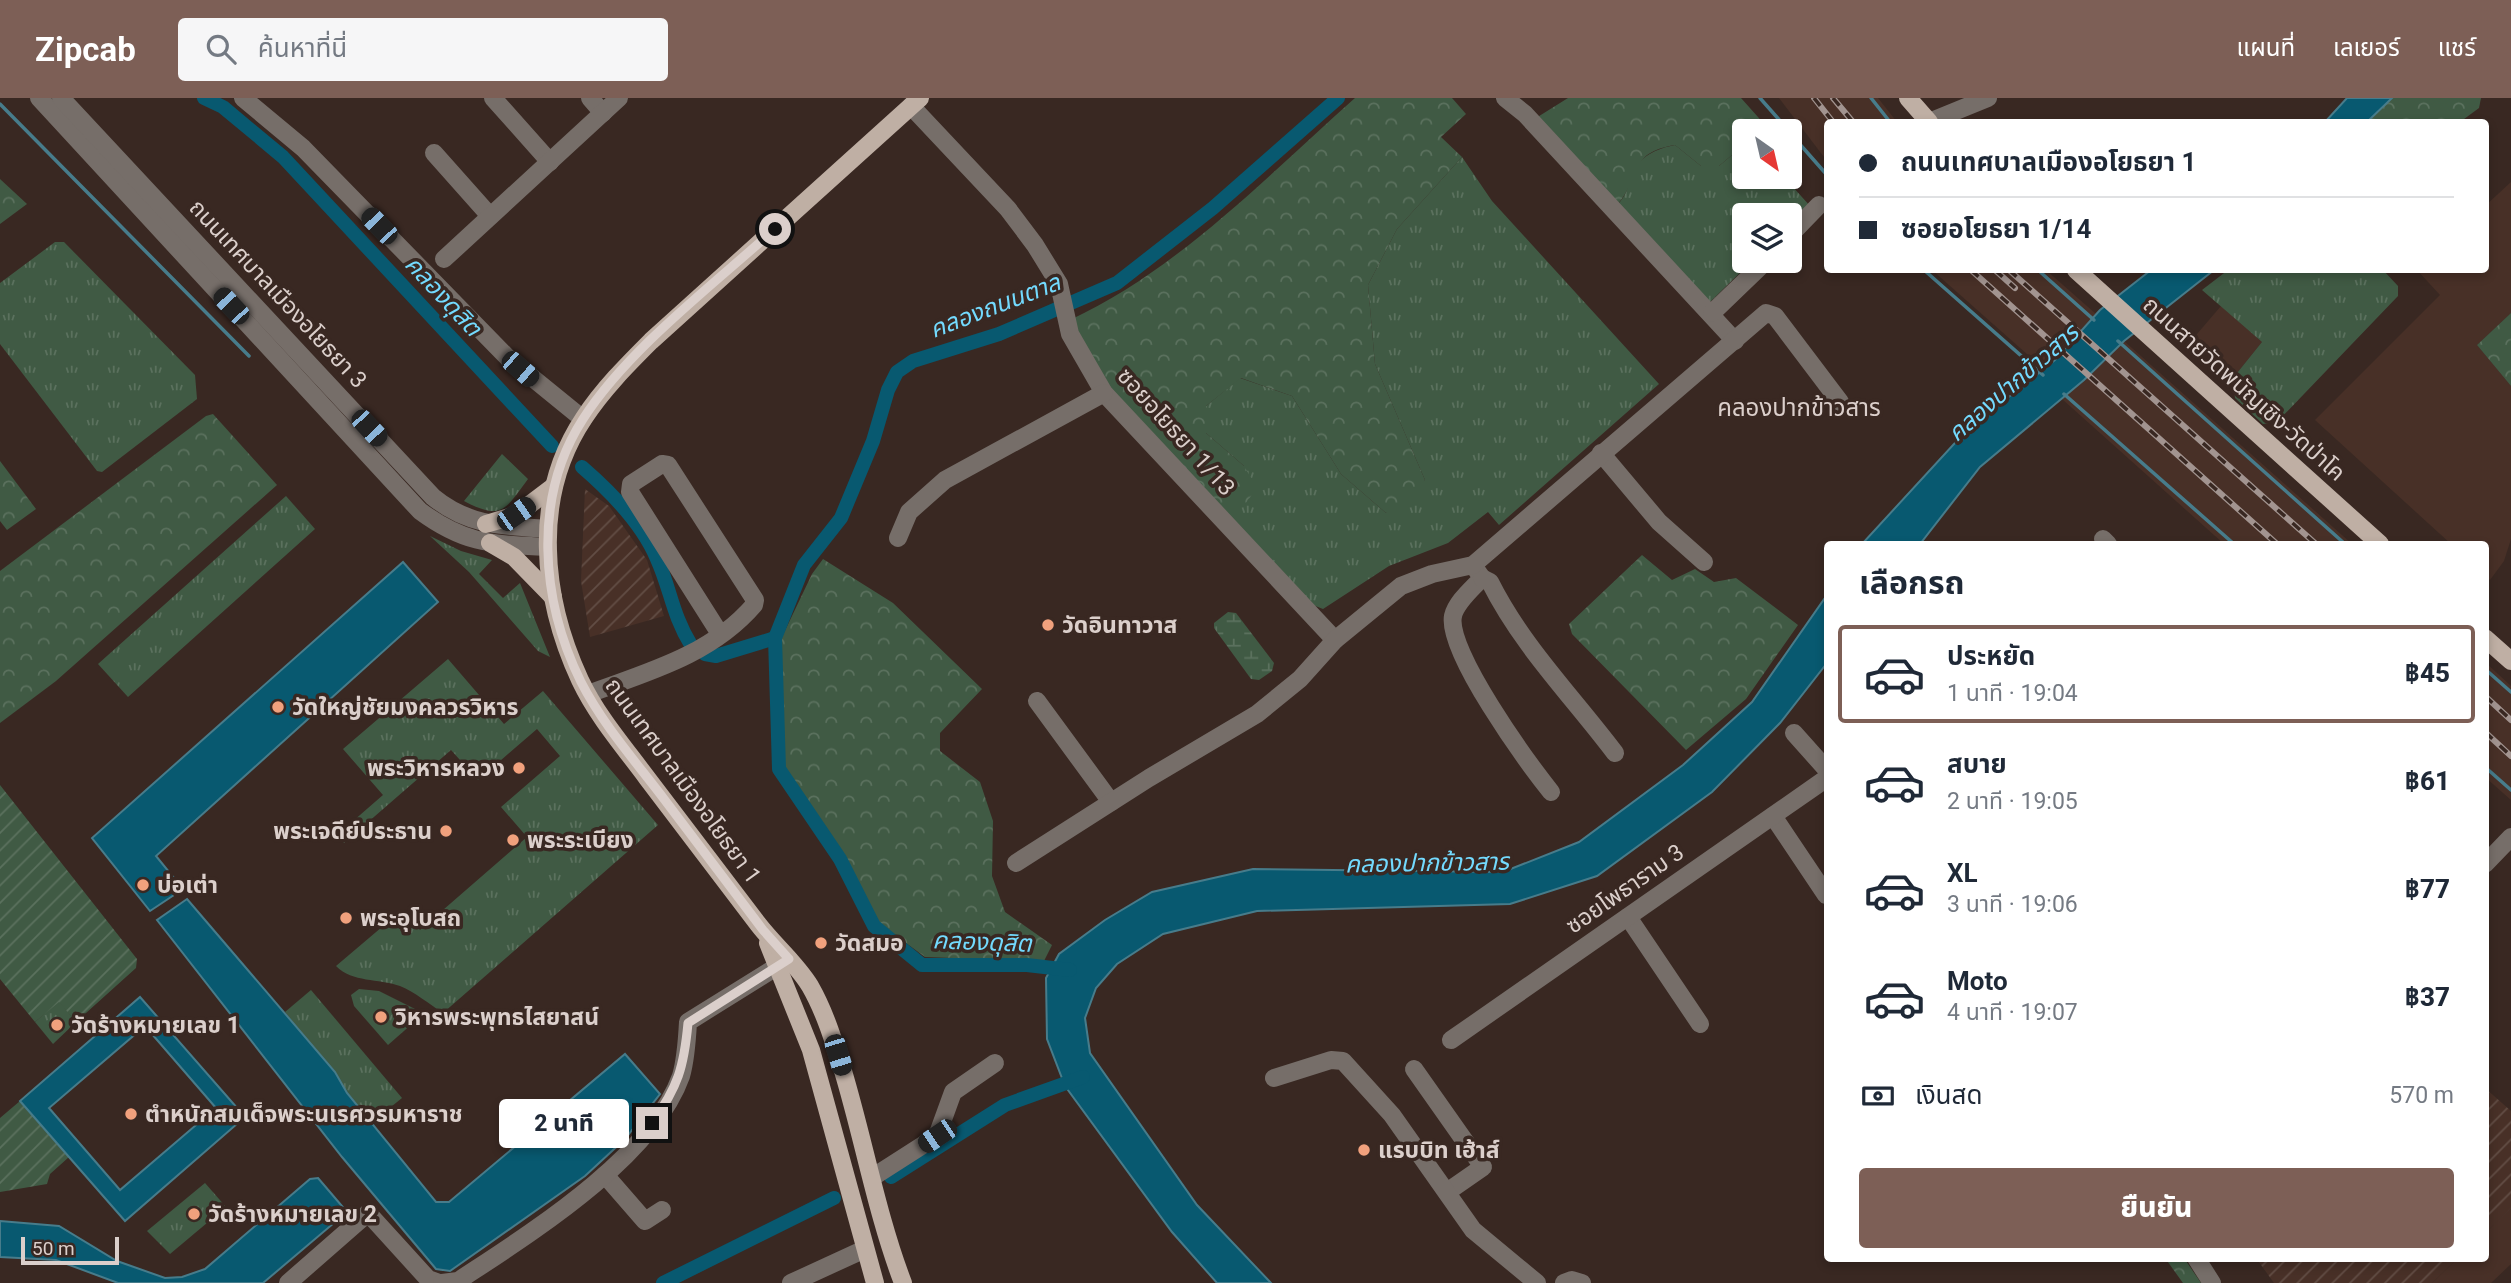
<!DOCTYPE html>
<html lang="th">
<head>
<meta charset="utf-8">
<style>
  body { margin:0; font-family:Roboto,"Noto Sans Thai",sans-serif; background:#f6f6f7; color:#1f2937; height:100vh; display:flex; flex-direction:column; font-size:26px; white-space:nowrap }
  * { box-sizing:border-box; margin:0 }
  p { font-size:23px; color:#747a83 }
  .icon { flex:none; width:38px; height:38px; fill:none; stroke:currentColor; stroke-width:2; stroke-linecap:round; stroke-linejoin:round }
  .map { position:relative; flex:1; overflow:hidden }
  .sheet { position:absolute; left:1824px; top:443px; width:665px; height:721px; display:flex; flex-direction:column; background:#fff; border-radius:7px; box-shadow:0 4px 10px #0003 }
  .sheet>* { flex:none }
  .top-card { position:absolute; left:1824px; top:21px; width:665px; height:154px; border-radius:7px; box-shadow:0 4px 10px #0003; display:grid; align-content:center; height:154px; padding:0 35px; background:#fff }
  .needle { width:46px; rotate:146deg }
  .controls { position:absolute; left:1732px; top:21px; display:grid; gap:14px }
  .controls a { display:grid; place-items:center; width:70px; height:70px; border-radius:7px; background:#fff; box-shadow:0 4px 10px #0003; font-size:35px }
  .scale { position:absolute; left:21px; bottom:18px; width:98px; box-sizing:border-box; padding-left:7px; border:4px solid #dbcfcb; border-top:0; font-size:19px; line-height:24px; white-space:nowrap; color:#dbcfcb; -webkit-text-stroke:5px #392822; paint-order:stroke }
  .end { position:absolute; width:32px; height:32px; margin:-16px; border:9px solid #dbcfcb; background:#111; box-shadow:0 0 0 4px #111 }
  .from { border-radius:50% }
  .bubble { position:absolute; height:49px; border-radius:7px; background:#fff; box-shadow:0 4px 10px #0003; font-size:23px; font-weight:800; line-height:49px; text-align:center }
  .car { position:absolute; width:21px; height:42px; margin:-21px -10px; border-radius:9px; box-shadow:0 0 5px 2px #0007; background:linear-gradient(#222 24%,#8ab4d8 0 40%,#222 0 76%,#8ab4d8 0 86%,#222 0) }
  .top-card b { display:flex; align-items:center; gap:24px; height:66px; font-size:26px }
  .top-card b+b { border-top:2px solid #e0e1e3 }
  .top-card i { width:18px; height:18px; background:#1f2937 }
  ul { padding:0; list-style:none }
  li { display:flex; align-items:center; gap:21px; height:98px; margin:0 14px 10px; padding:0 21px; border:4px solid transparent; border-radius:7px }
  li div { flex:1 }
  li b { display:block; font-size:26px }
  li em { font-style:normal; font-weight:800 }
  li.selected { border-color:#7d5f56 }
  li>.icon { width:63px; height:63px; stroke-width:1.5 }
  h2 { padding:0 35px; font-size:32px; line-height:84px }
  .pay { display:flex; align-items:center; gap:18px; height:77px; padding:0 35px; font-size:26px }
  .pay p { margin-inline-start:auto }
  .primary-button { display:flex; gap:14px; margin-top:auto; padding:14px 35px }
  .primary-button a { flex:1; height:80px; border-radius:7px; background:#7d5f56; color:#fff; font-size:28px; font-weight:800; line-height:80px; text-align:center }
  header { display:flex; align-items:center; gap:42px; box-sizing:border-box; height:98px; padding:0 35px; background:#7d5f56; color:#fff }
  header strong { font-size:33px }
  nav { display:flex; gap:38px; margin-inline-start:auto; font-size:24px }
  .search { width:490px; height:63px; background:#f6f6f7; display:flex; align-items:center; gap:18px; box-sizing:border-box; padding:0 24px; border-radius:7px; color:#747a83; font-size:26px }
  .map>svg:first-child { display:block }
</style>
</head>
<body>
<header>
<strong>Zipcab</strong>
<div class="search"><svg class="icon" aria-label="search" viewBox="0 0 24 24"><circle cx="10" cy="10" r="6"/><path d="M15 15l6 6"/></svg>ค้นหาที่นี่</div>
<nav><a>แผนที่</a><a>เลเยอร์</a><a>แชร์</a></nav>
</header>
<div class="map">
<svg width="2511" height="1185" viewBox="0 0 2511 1185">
  <defs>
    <pattern id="industrial-furrows" width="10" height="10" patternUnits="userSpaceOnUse" patternTransform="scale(1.75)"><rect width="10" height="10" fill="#483027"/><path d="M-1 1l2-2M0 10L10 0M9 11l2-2" fill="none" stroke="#624d45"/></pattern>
    <pattern id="grass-tufts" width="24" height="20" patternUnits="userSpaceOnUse" patternTransform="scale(1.75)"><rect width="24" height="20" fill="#405a44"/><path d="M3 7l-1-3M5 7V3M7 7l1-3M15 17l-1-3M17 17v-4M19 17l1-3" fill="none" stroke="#5b715e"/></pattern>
    <pattern id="forest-crowns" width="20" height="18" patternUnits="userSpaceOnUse" patternTransform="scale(1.75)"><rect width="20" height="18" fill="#405a44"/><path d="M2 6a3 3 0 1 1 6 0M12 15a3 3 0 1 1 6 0" fill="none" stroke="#5b715e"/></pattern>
    <pattern id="wetland-marsh" width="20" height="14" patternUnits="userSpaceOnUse" patternTransform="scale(1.75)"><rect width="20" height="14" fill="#405a44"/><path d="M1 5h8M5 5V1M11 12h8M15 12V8" fill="none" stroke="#5b715e"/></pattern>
    <pattern id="garden-furrows" width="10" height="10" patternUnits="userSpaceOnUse" patternTransform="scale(1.75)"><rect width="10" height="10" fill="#405a44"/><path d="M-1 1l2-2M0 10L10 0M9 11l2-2" fill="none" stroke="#5b715e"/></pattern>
  </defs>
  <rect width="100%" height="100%" fill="#392822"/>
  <!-- built -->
  <g fill="#483027">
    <polygon points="1779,0 1878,0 1897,24 1827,24 1827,63"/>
    <polygon points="2511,84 2511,215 2477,247 2511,288 2511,441 2504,463 2490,482 2485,477 2485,446 2451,446 2315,322 2440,197 2417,172 2485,172 2485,108"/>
    <polygon points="1932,172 2046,172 2096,216 2044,271"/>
    <polygon points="2221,208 2262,244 2233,280 2191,243"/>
    <polygon points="2124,243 2352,446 2224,446 2062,301"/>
    <polygon points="2485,564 2511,588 2511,702 2485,679"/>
    <polygon points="2511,1110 2511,1166 2491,1185 2432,1185 2458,1160 2485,1160 2485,1135"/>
  </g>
  <!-- industrial -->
  <g fill="url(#industrial-furrows)">
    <polygon points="585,391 609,408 647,462 664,518 590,539 581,483"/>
    <polygon points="2485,990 2511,1013 2511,1110 2485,1135"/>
    <polygon points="2256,1160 2458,1160 2432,1185 2274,1185"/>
  </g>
  <!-- grass -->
  <g fill="url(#grass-tufts)">
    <path d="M 1745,46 L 1745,79 L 1784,79 L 1810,108 L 1790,127 L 1790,117 L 1745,117 L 1745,163 L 1752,163 L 1711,203 L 1706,203 L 1617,107 C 1627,97 1627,91 1631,78 C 1637,59 1658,50 1675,47 L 1701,68 L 1719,68 Z"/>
    <polygon points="1462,59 1492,103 1659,286 1499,427 1488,414 1448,445 1389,468 1323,511 1313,507 1218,409 1244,368 1206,335 1206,308 1240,280 1292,298 1341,376 1386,415 1425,382 1375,266 1368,187 1397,131"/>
    <polygon points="55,144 64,144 195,277 197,301 102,374 97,373 0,246 0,185"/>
    <polygon points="2228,172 2383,172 2398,188 2398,198 2277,324 2263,326 2235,300 2233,280 2262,244 2202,192"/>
    <path d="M 502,356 L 528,381 C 505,412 502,423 464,403 Z"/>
    <polygon points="286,398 315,431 128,599 98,566"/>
    <polygon points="430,438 461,453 492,462 479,476 503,500 520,485 550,559 538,553 469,474"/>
    <path d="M 448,561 L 504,626 L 543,593 L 658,727 L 443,915 C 429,906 415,894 400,888 C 378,880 353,885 336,868 L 402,812 L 420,832 L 527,739 L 501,709 L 560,658 L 537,631 L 478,682 L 451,652 L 344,745 L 337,737 L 383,697 L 343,651 Z"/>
    <polygon points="359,891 379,893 419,913 413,925 388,947 354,908 351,897"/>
    <polygon points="311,892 402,1000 371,1025 285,914"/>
    <polygon points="59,903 76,924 53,946 35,924"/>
    <polygon points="205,1085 226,1109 170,1156 147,1133"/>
  </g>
  <!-- forest -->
  <g fill="url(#forest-crowns)">
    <path d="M 1355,0 L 1452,0 L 1466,16 L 1441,39 L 1462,59 L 1397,131 L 1368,187 L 1375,266 L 1425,382 L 1408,409 L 1386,415 L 1341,376 L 1292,298 L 1241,280 L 1206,308 L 1206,335 L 1244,368 L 1257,390 L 1243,409 L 1218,409 L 1107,294 L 1070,222 C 1179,171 1266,79 1355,0 Z"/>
    <path d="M 1568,0 L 1741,0 L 1766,28 L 1760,33 L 1745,33 L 1745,46 L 1719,68 L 1701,68 L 1675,47 C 1626,55 1641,81 1617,107 L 1536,20 Z"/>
    <polygon points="2392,0 2481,0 2479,10 2460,24 2367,24"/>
    <polygon points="0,81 27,106 0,126"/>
    <polygon points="2511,215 2511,288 2477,247"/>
    <polygon points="213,316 277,387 56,583 0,625 0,473 206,318"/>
    <polygon points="0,363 36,411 7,432 0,423"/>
    <polygon points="1642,457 1672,482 1695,471 1714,484 1736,480 1798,527 1746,601 1686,652 1572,536 1569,526"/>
    <polygon points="823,461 893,505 982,591 940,635 940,653 980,684 993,723 992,778 1005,814 1052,847 1044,863 925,859 879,825 844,760 785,671 781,541 812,476"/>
    <polygon points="2165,1160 2184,1160 2201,1185 2183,1185"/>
  </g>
  <!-- wetland -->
  <polygon fill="url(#wetland-marsh)" points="1228,514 1236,515 1274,565 1272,573 1259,582 1251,581 1214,530 1214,525"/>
  <!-- garden -->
  <g fill="url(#garden-furrows)">
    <polygon points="0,687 137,861 136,870 76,924 59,904 35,924 0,881"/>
    <polygon points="20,1003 69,1059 50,1076 47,1086 0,1094 0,1020"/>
  </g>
  <!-- water -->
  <g fill="#085970" stroke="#477c8b" stroke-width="2" fill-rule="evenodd">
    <polygon points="2347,0 2392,0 2367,24 2325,24"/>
    <polygon points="2151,172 2214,172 2124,243 2084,282 1980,369 1920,446 1862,446 1965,334 2055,262 2100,212"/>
    <polygon points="403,464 438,504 156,758 183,791 150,813 92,740"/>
    <polygon points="1827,497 1827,565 1780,625 1712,694 1597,778 1510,806 1257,813 1163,836 1117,866 1096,890 1085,920 1090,955 1197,1107 1271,1185 1217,1185 1172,1134 1065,988 1047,941 1046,880 1059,856 1105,822 1152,794 1253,771 1503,774 1579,744 1683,667 1752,604"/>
    <polygon points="187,801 335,974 347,995 436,1104 449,1104 625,956 660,996 625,1041 585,1078 450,1173 436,1171 342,1059 157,822"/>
    <path d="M 140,899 L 245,1019 L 125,1123 L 20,1003 ZM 145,928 L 216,1010 L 120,1092 L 49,1010 Z"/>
    <polygon points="318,1080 347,1114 263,1185 118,1185 56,1162 0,1159 0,1123 59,1128 117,1163 165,1180 182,1179 205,1171 310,1081"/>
  </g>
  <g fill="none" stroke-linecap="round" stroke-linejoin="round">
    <!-- stream -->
    <g stroke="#477c8b" stroke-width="3.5">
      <polyline points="1760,0 1789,33"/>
      <polyline points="1871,0 1890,24"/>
      <polyline points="0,6 249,258"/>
      <polyline points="1790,35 1827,77"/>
      <polyline points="1924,172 2043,277"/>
      <polyline points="2038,172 2094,222"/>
      <polyline points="2118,243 2345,446"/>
      <polyline points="2064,296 2234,446"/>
      <polyline points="2485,571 2511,594"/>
      <polyline points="2485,669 2511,692"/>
    </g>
    <!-- canal -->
    <g stroke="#085970" stroke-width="14">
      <polyline points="204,0 223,9 283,59 552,348"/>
      <path d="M 582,369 C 611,394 642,425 657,461 C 671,492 672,516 691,547"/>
      <polyline points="705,556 716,558 775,540"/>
      <polyline points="1070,872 1027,867 922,867 874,828 840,761 779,671 775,540 804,467 841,420 873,343 888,292 897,274 913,263 999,236 1117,185 1213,110 1338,0"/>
      <polyline points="891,1079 1005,1007 1083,979"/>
      <polyline points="663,1185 834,1100"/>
    </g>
    <!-- minor -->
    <g stroke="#766e69" stroke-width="18">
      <path d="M 39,0 L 420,413 C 466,447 493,446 548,449"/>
      <path d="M 61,0 L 433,399 C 468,428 504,428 548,431"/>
      <polyline points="243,0 303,50 508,260 583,321"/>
      <polyline points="493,0 550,64"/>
      <polyline points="590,0 603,15"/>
      <polyline points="1505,0 1525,16 1735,243"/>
      <polyline points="911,8 1008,111 1035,147 1059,186 1070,236 1104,295 1335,542"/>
      <polyline points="1929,24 1988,0"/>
      <polyline points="434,55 490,118"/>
      <polyline points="1790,137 1819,107"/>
      <polyline points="444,161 619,0"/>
      <polyline points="1712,215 1766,163"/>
      <polyline points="1601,355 1659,424 1704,464"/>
      <polyline points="898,440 909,414 945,382 1104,295"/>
      <polyline points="2103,441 2108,446"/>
      <path d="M 1473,467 L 1482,480 C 1473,490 1456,504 1453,518 C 1446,553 1528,665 1551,694"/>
      <path d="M 1482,480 L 1490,484 C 1522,548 1572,598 1615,655"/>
      <path d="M 588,596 C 648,574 711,557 754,507 L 755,502 L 668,367 L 662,366 L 631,386 L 630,394 L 720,536"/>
      <polyline points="1037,603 1111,704"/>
      <polyline points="1794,635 1827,672"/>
      <polyline points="1773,718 1826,797"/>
      <polyline points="1016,765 1149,680 1257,616 1300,581 1335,542 1401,488 1432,476 1473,467 1766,215 1775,218 1840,304"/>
      <polyline points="2485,766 2511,739"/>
      <polyline points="1628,819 1700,926"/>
      <polyline points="1451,942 1827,680"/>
      <polyline points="1414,971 1483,1069 1447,1094"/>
      <polyline points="1274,980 1331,962 1343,963 1392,1017 1473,1132 1537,1185"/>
      <polyline points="605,1077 645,1123 662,1112"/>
      <polyline points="873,1079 937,1038 953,994 995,965"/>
      <polyline points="2196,1160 2212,1185"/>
      <polyline points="288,1185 368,1115 428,1181 439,1185"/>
      <path d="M 442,1185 L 458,1183 C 529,1136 652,1060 681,978 C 686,961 687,942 688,924 L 789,861"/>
      <polyline points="791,1185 865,1151"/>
      <polyline points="1564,1185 1572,1182 1582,1185"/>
    </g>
    <!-- major -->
    <g stroke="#bfafa4" stroke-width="18">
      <polyline points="1908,0 1929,24"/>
      <polyline points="2076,172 2380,446"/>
      <polyline points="486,426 516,417 553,389"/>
      <polyline points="490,445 514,459 553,499"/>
      <polyline points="2485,540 2511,563"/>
      <polyline points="768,845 811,952 875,1185"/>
      <path d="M 903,1185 C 877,1117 864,1043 843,973 C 834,944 825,914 810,888 C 796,865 774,847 758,826 C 721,777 684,728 647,680 C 624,649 597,618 580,582 C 542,500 531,399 584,320 C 603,291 627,267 651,243 L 920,0"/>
    </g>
    <defs>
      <g id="rail">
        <polyline points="1814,0 1833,24"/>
        <polyline points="1833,0 1853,24"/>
        <polyline points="1971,172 2277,446"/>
        <polyline points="1995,172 2015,190"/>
        <polyline points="2009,172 2316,446"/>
        <polyline points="2485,598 2511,622"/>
        <polyline points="2485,634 2511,658"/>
      </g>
    </defs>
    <!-- rail casing -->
    <use href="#rail" stroke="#a29490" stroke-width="6"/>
    <!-- rail -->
    <use href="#rail" stroke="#392822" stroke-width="3.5" stroke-dasharray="10" stroke-linecap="butt"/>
  </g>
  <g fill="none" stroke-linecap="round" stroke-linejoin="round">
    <!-- route -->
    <path stroke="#dbcfcb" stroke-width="9" d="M 652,1025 C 678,989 684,969 688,925 L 789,861 L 763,832 C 730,789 697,745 664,701 C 636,664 603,627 581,584 C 541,503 532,400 583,321 C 627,252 714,186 775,131"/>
  </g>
  <!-- markers -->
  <g fill="#f1a17d" stroke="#392822" stroke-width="2.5">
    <circle cx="1048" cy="527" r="7"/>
    <circle cx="278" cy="609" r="7"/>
    <circle cx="519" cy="670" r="7"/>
    <circle cx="446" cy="733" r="7"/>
    <circle cx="513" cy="742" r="7"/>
    <circle cx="143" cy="787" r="7"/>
    <circle cx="346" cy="820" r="7"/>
    <circle cx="821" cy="845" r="7"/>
    <circle cx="381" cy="919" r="7"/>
    <circle cx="57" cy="927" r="7"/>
    <circle cx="131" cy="1016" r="7"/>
    <circle cx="1364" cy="1052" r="7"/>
    <circle cx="194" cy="1116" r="7"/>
  </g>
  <g text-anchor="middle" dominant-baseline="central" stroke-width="7" stroke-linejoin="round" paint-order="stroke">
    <!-- street labels -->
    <g font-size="23" fill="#dbcfcb" stroke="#392822">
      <text transform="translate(278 196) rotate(47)">ถนนเทศบาลเมืองอโยธยา 3</text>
      <text transform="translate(2244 291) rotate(42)">ถนนสายวัดพนัญเชิง-วัดป่าโค</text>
      <text transform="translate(1176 334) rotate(48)">ซอยอโยธยา 1/13</text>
      <text transform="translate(683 683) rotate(54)">ถนนเทศบาลเมืองอโยธยา 1</text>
      <text transform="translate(1625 791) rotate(-35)">ซอยโพธาราม 3</text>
    </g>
    <!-- poi labels -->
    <g font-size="23" font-weight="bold" fill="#dbcfcb" stroke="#392822" text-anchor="start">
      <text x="1062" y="527">วัดอินทาวาส</text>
      <text x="292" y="609">วัดใหญ่ชัยมงคลวรวิหาร</text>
      <text x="505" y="670" text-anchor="end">พระวิหารหลวง</text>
      <text x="432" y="733" text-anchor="end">พระเจดีย์ประธาน</text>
      <text x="527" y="742">พระระเบียง</text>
      <text x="157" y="787">บ่อเต่า</text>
      <text x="360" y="820">พระอุโบสถ</text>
      <text x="835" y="845">วัดสมอ</text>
      <text x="395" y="919">วิหารพระพุทธไสยาสน์</text>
      <text x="71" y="927">วัดร้างหมายเลข 1</text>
      <text x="145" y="1016">ตำหนักสมเด็จพระนเรศวรมหาราช</text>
      <text x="1378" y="1052">แรบบิท เฮ้าส์</text>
      <text x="208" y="1116">วัดร้างหมายเลข 2</text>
    </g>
    <!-- water labels -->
    <g font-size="24" font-style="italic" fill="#73dafe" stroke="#392822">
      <text transform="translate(443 198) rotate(47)">คลองดุสิต</text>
      <text transform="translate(995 208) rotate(-21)">คลองถนนตาล</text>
      <text transform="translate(2013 285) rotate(-41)">คลองปากข้าวสาร</text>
      <text transform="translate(1427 765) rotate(-1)">คลองปากข้าวสาร</text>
      <text transform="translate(982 844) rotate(2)">คลองดุสิต</text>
    </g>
    <!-- neighbourhood labels -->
    <g font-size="24" fill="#dbcfcb" stroke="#392822">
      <text x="1799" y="310">คลองปากข้าวสาร</text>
    </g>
  </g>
</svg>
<div class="controls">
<a><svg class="needle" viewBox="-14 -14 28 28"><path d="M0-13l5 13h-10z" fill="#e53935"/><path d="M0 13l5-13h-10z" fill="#747a83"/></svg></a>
<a><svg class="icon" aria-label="layers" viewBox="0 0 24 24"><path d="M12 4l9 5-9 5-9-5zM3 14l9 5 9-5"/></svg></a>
</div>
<div class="scale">50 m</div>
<i class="end from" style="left:775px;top:131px"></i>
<i class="end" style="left:652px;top:1025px"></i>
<div class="bubble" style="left:499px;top:1001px;width:130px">2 นาที</div>
<i class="car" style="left:379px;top:128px;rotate:316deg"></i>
<i class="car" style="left:231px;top:208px;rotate:317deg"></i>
<i class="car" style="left:520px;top:271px;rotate:131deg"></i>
<i class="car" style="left:369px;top:330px;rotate:137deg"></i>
<i class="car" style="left:516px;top:416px;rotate:55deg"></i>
<i class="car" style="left:838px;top:957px;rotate:163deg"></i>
<i class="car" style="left:937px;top:1038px;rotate:236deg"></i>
<div class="top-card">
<b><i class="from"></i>ถนนเทศบาลเมืองอโยธยา 1</b>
<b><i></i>ซอยอโยธยา 1/14</b>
</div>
<section class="sheet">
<h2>เลือกรถ</h2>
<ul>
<li class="selected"><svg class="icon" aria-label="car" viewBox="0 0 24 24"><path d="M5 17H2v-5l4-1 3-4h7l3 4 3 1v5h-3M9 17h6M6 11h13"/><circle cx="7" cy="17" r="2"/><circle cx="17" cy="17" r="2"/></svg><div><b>ประหยัด</b><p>1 นาที · 19:04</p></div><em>฿45</em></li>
<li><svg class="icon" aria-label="car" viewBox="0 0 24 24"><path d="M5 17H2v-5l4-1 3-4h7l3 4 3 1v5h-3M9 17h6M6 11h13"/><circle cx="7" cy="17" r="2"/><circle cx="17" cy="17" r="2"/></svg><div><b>สบาย</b><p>2 นาที · 19:05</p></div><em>฿61</em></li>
<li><svg class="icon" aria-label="car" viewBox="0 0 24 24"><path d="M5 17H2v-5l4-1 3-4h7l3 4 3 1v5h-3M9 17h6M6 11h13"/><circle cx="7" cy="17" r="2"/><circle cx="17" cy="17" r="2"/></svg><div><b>XL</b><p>3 นาที · 19:06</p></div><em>฿77</em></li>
<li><svg class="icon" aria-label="car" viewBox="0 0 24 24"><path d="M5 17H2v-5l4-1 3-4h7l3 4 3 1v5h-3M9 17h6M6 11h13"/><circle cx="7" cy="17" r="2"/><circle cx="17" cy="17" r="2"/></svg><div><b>Moto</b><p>4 นาที · 19:07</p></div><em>฿37</em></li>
</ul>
<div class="pay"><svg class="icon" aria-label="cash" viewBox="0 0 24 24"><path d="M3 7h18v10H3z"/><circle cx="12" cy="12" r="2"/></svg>เงินสด<p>570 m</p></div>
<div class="primary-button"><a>ยืนยัน</a></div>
</section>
</div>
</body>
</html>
